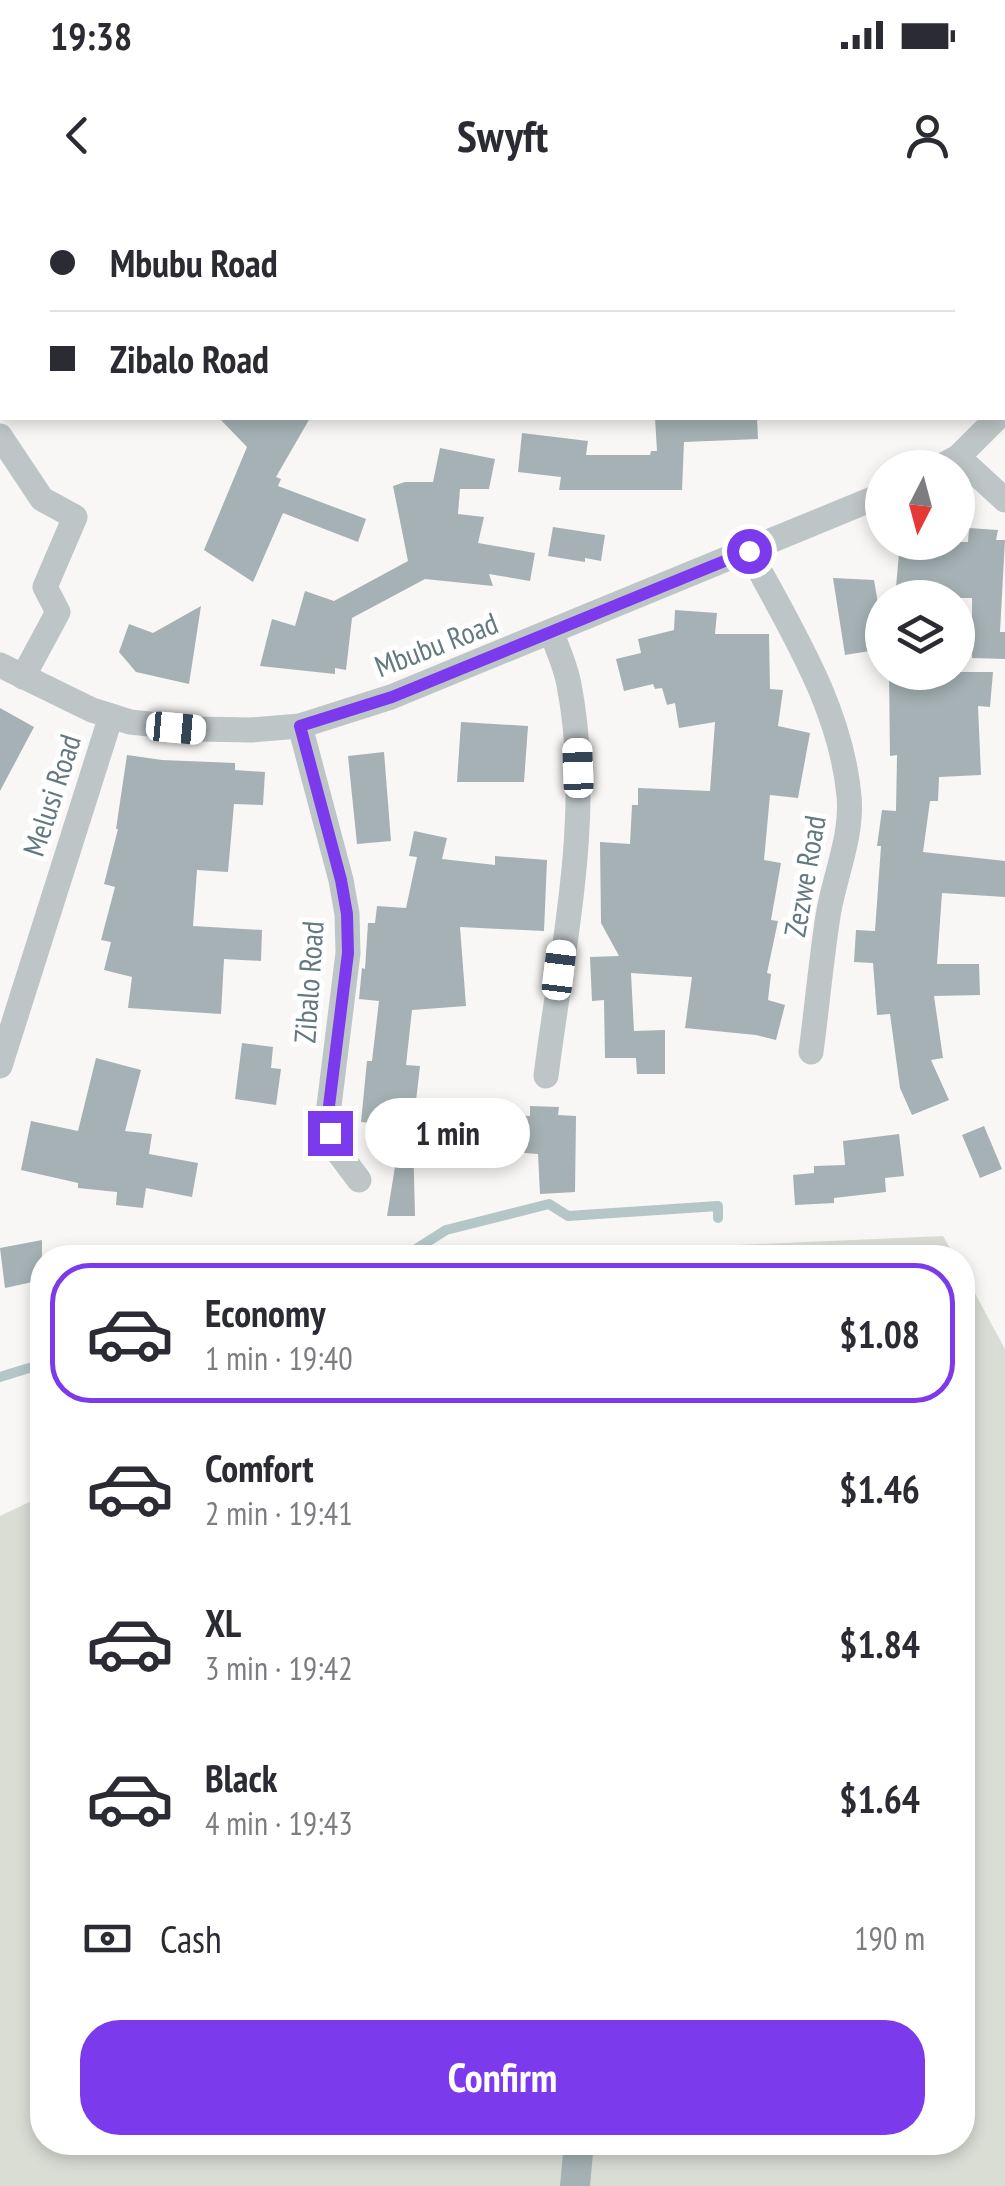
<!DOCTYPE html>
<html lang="en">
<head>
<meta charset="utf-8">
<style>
  body { margin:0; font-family:"PT Sans Narrow",sans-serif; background:#f7f7f7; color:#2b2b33; height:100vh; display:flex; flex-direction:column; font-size:38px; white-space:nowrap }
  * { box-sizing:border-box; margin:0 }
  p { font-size:32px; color:#7c7c81 }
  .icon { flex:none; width:55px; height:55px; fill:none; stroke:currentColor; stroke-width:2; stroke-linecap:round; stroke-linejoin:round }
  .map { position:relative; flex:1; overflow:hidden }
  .details { position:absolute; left:30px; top:1045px; width:945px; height:910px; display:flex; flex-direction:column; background:#fff; border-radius:40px; box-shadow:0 5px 15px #0003 }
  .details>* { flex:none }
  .guide { position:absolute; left:0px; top:0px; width:1005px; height:220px; box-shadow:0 5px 15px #0003; display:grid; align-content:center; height:220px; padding:0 50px; background:#fff }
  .needle { width:65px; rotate:186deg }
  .tools { position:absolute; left:865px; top:250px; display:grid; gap:20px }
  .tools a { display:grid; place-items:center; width:110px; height:110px; border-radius:50%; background:#fff; box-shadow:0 5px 15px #0003; font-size:50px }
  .end { position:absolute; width:45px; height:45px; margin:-22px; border:12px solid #7c3aed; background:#fff; box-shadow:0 0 0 5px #fff }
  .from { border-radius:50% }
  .bubble { position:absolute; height:70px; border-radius:35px; background:#fff; box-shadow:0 5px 15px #0003; font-size:32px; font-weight:700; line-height:70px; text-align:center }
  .car { position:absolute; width:30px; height:60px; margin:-30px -15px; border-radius:12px; box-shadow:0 0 8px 2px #0007; background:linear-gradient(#fff 24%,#345 0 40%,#fff 0 76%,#345 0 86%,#fff 0) }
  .guide b { display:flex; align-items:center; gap:35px; height:95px; font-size:38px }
  .guide b+b { border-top:2px solid #e1e1e2 }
  .guide i { width:25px; height:25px; background:#2b2b33 }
  ul { padding:18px 0 0; list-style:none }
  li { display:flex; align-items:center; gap:30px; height:140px; margin:0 20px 15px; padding:0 30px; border:5px solid transparent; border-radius:40px }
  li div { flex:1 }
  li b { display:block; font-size:38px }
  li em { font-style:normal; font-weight:700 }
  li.selected { border-color:#7c3aed }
  li>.icon { width:90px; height:90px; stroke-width:1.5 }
  .pay { display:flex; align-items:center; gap:25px; height:110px; padding:0 50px; font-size:38px }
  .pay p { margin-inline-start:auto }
  .primary-button { display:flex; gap:20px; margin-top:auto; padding:20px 50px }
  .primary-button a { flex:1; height:115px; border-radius:40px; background:#7c3aed; color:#fff; font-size:40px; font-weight:700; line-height:115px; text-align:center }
  .status { display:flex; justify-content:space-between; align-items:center; height:70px; padding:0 50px; background:#fff; direction:ltr }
  .status svg { height:28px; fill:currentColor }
  header { display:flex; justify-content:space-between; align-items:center; height:130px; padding:0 50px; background:#fff; font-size:45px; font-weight:700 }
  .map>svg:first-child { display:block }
</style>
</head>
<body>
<div class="status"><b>19:38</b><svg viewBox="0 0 49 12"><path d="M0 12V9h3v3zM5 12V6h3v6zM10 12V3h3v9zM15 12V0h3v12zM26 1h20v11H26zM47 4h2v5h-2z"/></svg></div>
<header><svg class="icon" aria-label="back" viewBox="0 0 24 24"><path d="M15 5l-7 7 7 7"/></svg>Swyft<svg class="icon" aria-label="person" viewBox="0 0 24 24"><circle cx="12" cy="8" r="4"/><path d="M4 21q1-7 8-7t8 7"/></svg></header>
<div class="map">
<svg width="1005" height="1986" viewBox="0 0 1005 1986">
  <rect width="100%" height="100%" fill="#f8f7f5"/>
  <!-- green -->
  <g fill="#d9ddd4">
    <polygon points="534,0 1005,0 1005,52 1003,53 1002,2"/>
    <polygon points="943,1036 955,1057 544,1057 555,1053"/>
    <polygon points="963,1071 1005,1149 1005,1986 0,1986 0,1316 42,1296 42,1942 962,1942"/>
  </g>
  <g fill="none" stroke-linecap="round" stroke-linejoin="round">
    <!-- stream -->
    <g stroke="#b5c6c6" stroke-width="10">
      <polyline points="402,1058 446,1030 549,1004 568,1016 718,1006 718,1018"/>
      <polyline points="0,1177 42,1164"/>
    </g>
  </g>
  <!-- building -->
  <g fill="#a5b1b4">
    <polygon points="219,218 310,218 276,277 281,279 278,286 366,319 358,342 283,313 253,382 204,350 247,247"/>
    <polygon points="655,218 757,218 758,239 684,242 682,290 559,290 561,277 518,272 522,233 588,241 586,255 650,255 651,251 657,251"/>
    <polygon points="440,248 495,259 489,289 460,289 458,314 484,317 478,343 535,353 530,381 489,374 493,386 425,379 352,418 346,470 335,468 335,474 260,466 272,419 295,426 305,391 334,401 408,361 393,286 405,282 433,282"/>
    <polygon points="553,327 605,335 601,361 585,358 585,362 548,356"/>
    <polygon points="969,328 998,330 996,340 1005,340 1000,432 1005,432 1005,459 972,458 972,398 895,398 900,342 968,342"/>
    <polygon points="833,378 874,380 882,427 882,449 845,455"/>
    <polygon points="201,406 189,484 136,472 119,452 129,424 153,433"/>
    <polygon points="675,410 717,413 715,434 769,434 770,489 783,490 778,526 810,533 798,598 770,595 764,660 781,663 771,720 778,721 767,773 771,774 768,800 785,805 776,840 756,835 685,828 692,777 631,773 634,831 665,830 665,874 637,874 636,858 605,858 604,800 592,801 590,757 619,756 601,723 600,642 630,644 632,605 638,605 638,588 710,591 715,522 679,528 675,503 667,505 662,488 655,489 653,484 624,491 616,459 641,453 638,439 674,430"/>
    <polygon points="889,472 993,472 990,507 978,506 981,575 939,577 938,601 930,601 923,652 1005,661 1005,697 942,693 937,764 979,764 980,795 934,796 943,858 931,860 949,900 912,915 900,888 890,814 877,815 873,763 854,762 856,730 875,731 881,646 877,646 882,610 896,611 897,555 890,556"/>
    <polygon points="0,508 34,527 0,591"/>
    <polygon points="461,522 528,526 524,582 457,582"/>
    <polygon points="384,552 391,641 357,644 348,556"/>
    <polygon points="127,555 162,560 235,563 235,570 265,572 263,605 234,604 228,672 197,670 193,726 262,730 261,761 224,759 221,814 128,808 132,777 104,770 111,742 101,740 115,687 104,684 118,629 116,629"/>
    <polygon points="414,631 447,638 442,659 495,665 495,656 547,660 544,731 460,727 466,806 412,810 406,865 420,866 416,901 427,902 423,928 361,922 367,861 372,861 379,801 359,799 362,768 365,769 368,723 375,723 377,706 406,708 417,657 409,656"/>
    <polygon points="242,843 273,847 271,868 281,869 276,905 235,899"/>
    <polygon points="96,858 141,870 125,931 152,934 149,954 198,963 192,997 146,988 143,1008 116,1005 117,992 78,988 78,983 21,970 31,921 78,931"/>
    <polygon points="530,906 559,907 558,915 576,916 575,992 540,994 538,954 511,952 512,915 530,916"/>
    <polygon points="984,926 1002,969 980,978 962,935"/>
    <polygon points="899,934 904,976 885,978 886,992 834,998 834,1003 795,1005 793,975 814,973 814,966 845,965 843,941"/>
    <polygon points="400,936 413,937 415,1016 387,1016"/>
    <polygon points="42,1040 42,1080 5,1088 0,1048"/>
    <polygon points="564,1942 594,1942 590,1986 560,1986"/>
  </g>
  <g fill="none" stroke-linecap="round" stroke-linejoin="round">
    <!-- minor -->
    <g stroke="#bec5c7" stroke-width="25">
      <polyline points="0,26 2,26"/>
      <polyline points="0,236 42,299 75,317 45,387 58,412 23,477"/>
      <polyline points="958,257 1005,300"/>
      <polyline points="938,268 958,257 997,218"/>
      <path d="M 749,351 C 790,428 841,507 849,596 C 853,636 834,677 828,716 C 821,761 817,807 811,852"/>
      <polyline points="0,465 92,510 130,522 197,529 251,530 300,526 391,497 882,295"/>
      <polyline points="300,526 341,680 347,714 348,753 328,914 335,948 359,980"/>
      <polyline points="0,866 111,516"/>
      <path d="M 546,876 C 562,748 594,613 569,485 C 566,467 558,450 552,434"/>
    </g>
  </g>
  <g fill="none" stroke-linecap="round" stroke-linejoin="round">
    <!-- route -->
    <polyline stroke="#7c3aed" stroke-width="12" points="330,933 328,914 348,753 347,714 341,680 300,526 392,497 749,351"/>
  </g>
  <g text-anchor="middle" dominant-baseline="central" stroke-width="10" stroke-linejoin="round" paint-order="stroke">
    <!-- street labels -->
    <g font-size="30" fill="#637980" stroke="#fff">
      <text transform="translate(436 444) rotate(-21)">Mbubu Road</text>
      <text transform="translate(51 595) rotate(-72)">Melusi Road</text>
      <text transform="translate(804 676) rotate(-80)">Zezwe Road</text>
      <text transform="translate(308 782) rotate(-86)">Zibalo Road</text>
    </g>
  </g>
</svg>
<div class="tools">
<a><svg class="needle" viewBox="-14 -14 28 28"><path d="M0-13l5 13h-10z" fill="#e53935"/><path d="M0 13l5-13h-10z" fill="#7c7c81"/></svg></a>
<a><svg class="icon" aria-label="layers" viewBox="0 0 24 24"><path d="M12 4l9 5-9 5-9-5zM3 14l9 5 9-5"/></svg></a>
</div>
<i class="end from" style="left:749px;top:351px"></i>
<i class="end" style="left:330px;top:933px"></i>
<div class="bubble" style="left:365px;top:898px;width:165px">1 min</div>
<i class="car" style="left:176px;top:528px;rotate:95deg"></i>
<i class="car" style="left:578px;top:568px;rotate:358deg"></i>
<i class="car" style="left:559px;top:770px;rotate:7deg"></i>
<div class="guide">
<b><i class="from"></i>Mbubu Road</b>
<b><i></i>Zibalo Road</b>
</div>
<section class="details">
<ul>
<li class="selected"><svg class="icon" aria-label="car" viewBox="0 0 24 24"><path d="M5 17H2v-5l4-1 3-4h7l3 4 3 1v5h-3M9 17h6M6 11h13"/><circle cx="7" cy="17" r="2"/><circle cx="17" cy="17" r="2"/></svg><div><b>Economy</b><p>1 min · 19:40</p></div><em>$1.08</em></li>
<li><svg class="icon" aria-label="car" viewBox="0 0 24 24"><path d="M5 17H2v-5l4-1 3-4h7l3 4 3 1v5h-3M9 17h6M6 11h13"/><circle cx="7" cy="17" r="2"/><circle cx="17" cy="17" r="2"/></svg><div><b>Comfort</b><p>2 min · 19:41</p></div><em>$1.46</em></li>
<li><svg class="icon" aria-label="car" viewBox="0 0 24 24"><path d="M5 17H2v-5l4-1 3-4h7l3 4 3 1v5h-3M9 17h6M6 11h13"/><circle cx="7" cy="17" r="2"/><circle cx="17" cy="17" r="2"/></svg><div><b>XL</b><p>3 min · 19:42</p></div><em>$1.84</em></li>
<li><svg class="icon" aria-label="car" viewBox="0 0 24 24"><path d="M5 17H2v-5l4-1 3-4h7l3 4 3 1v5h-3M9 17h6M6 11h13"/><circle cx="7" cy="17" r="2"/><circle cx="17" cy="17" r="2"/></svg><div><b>Black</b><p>4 min · 19:43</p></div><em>$1.64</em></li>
</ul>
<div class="pay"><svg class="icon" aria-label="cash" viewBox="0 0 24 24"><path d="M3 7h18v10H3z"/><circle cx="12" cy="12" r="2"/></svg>Cash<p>190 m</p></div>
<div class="primary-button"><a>Confirm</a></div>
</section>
</div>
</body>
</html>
